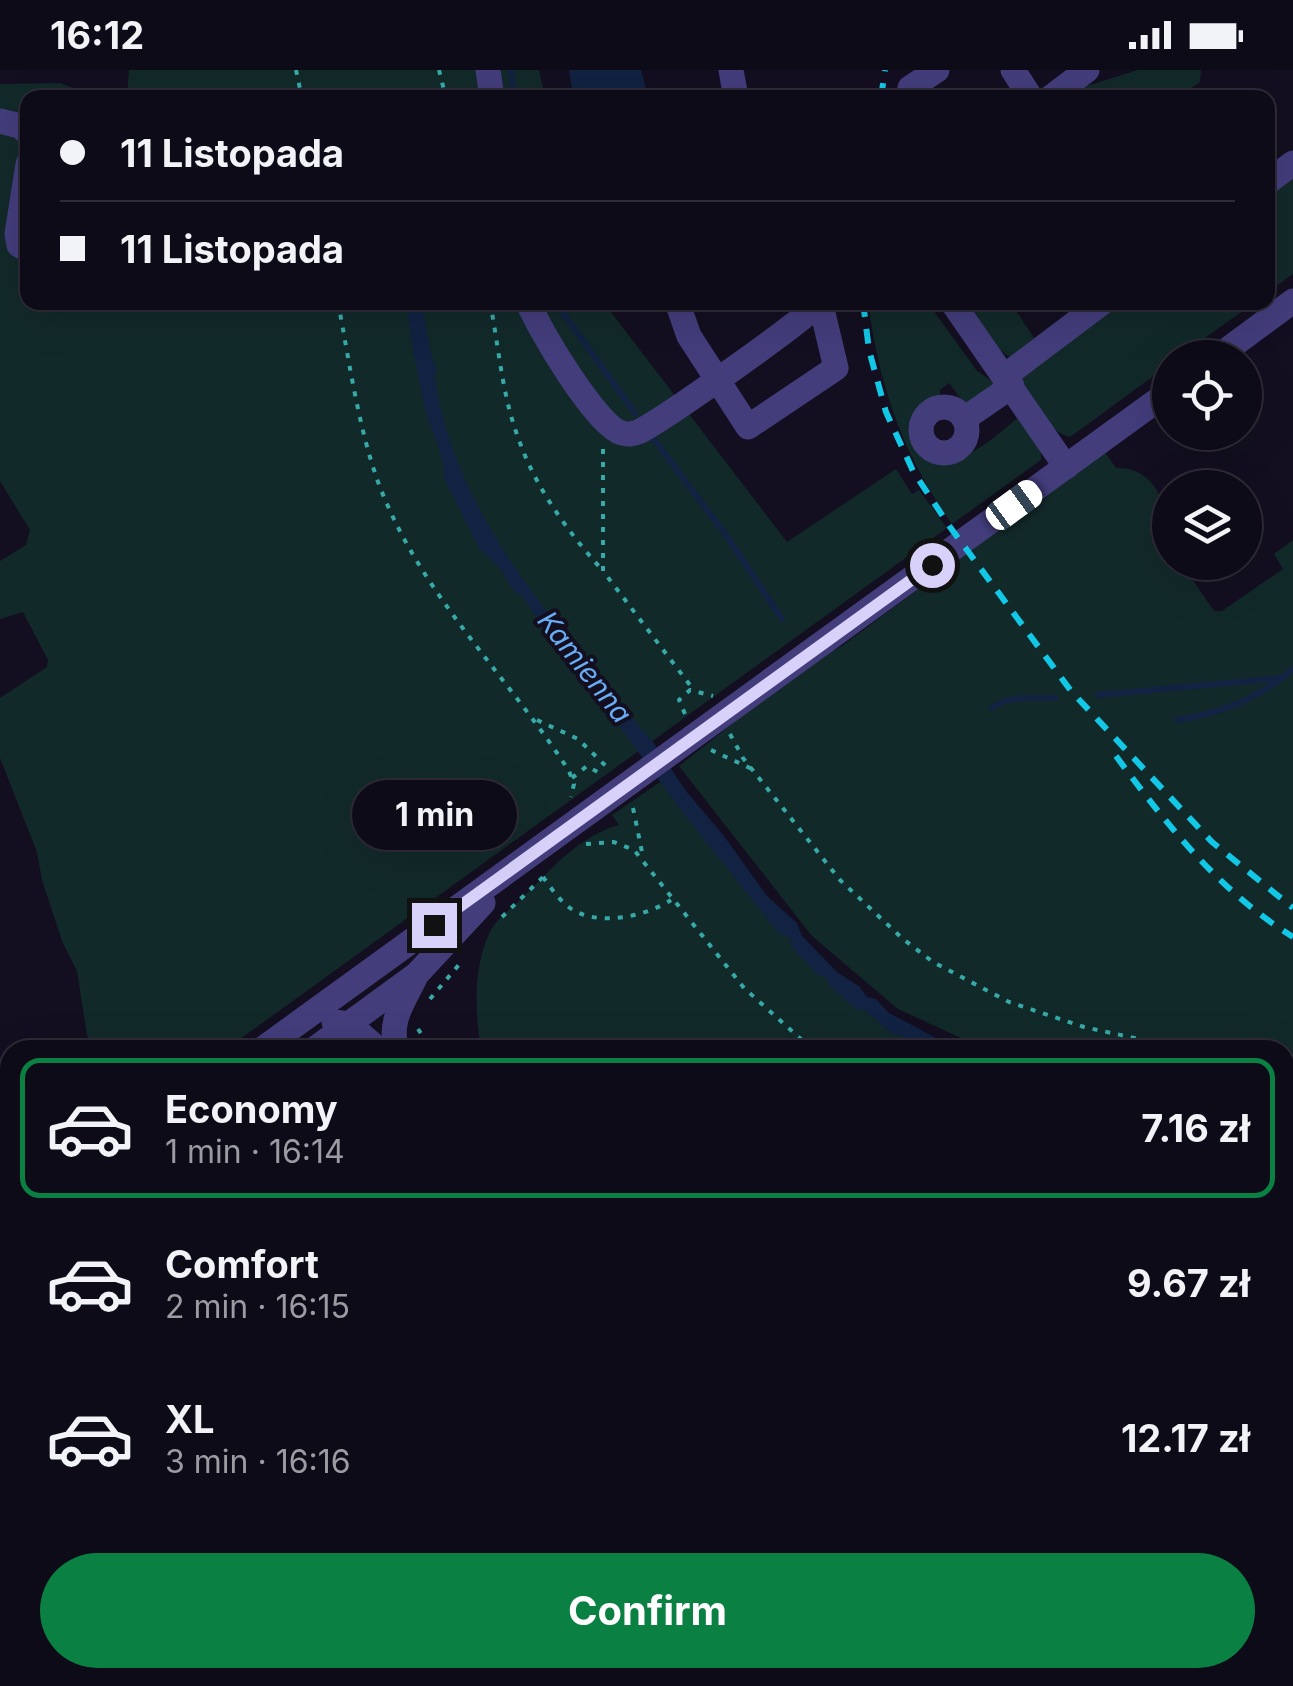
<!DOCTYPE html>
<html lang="en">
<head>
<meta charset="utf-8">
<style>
  body { margin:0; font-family:Inter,sans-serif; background:#1c1925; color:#f1f3f6; height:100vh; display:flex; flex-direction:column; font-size:38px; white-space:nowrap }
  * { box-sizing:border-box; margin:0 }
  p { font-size:32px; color:#9b9ba2 }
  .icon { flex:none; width:55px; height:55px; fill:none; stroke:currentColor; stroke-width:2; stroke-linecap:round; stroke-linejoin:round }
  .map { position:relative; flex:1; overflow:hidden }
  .side { position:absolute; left:0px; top:970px; width:1295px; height:648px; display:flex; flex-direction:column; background:#0e0b18; border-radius:30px 30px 0 0; box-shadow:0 10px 40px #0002,0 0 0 2px #2e2b37 }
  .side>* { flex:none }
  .banner { position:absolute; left:20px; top:20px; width:1255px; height:220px; border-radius:20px; box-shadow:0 10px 40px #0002,0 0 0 2px #2e2b37; display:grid; align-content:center; height:220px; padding:0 40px; background:#0e0b18 }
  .fabs { position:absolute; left:1152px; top:270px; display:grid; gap:20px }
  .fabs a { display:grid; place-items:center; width:110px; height:110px; border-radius:50%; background:#0e0b18; box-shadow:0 10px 40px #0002,0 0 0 2px #2e2b37; font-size:50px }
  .end { position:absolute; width:45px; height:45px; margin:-22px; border:12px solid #d8d2fb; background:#111; box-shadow:0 0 0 5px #111 }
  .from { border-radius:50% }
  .bubble { position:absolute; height:70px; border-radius:35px; background:#0e0b18; box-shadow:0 10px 40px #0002,0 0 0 2px #2e2b37; font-size:32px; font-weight:700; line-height:70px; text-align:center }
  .car { position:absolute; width:30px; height:60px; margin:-30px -15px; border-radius:12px; box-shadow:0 0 8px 2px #0007; background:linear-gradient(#fff 24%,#345 0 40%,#fff 0 76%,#345 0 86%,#fff 0) }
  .banner b { display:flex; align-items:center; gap:35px; height:95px; font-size:38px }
  .banner b+b { border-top:2px solid #2e2b37 }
  .banner i { width:25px; height:25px; background:#f1f3f6 }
  ul { padding:18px 0 0; list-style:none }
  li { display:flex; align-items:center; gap:30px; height:140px; margin:0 20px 15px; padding:0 20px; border:5px solid transparent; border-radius:20px }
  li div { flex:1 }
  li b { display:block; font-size:38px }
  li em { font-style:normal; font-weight:700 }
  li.current { border-color:#0b8043 }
  li>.icon { width:90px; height:90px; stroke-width:1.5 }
  .button { display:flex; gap:20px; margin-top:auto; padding:20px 40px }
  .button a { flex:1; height:115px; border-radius:60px; background:#0b8043; color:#fff; font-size:40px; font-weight:700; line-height:115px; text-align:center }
  .status { display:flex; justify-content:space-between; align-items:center; height:70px; padding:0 50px; background:#0e0b18; direction:ltr }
  .status svg { height:28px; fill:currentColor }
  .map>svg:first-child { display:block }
</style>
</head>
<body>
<div class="status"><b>16:12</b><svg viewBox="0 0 49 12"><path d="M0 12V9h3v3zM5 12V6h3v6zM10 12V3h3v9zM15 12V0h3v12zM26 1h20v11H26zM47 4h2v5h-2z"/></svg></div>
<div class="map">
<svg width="1293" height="1616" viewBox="0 0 1293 1616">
  <rect width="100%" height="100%" fill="#130f20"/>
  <!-- green -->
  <g fill="#12292a">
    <polygon points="129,0 539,0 545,27 28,28 28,232 604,233 787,472 896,399 912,424 919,420 947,458 225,980 95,980 87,965 77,901 62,871 42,810 37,782 0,688 0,628 47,597 48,590 23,542 0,549 0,491 26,475 30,460 0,411 0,14 60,13 91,25 127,25"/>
    <polygon points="1138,0 1201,0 1200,12 1179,27 1065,28 1077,19"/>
    <polygon points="1293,100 1293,204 1268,222 1268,118"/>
    <path d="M 868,233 L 928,233 L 977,301 L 996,314 L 965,335 L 949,313 L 940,320 L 940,328 L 929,334 L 914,350 C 913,361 913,372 922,380 C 952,410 998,364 1021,345 L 1041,381 L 1041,390 L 952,454 C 902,383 880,318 868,233 Z"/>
    <polygon points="963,233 1011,233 1034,268 1010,288 992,273"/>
    <path d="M 1112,233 L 1254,233 L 1178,287 L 1170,288 L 1170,294 L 1070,367 C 1049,362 1024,329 1022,307 Z"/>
    <path d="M 1104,381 L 1116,398 C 1166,397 1170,455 1170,492 L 1181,493 L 1214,541 L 1222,541 L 1283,499 L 1274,484 L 1293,470 L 1293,1021 L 1285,1015 L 1285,980 L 987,980 L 898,939 L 812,866 L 679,696 L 813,590 L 842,576 Z"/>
    <path d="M 663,710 L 857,932 L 934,980 L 481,980 C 475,944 473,898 489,864 C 495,850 509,840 520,830 C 550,801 578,766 619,755 L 612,745 Z"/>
    <polygon points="1285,1100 1293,1102 1293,1616 1146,1616 1136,1609 1120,1616 854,1616 854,1608 1285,1608"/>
  </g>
  <!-- water -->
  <g fill="#112242">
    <polygon points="569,0 641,0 648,27 573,27"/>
    <path d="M 407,233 L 421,233 C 428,256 427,279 437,301 L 434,305 C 449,404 499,481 561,560 C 578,581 598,601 611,625 C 623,631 638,658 651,669 L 686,721 L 724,766 L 767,826 L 797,853 L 802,866 L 837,902 L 860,917 L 867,927 L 876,929 L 889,943 L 959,980 L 920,980 L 907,972 L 907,968 L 892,964 L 864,939 L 857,940 L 829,915 L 826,907 L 817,905 C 811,893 791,883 790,868 L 779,863 L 680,739 L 604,635 L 578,606 L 566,587 L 556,578 L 521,524 L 515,522 L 499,497 L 479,478 L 444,408 C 447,390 428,356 424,334 C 418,301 409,266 407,233 Z"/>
  </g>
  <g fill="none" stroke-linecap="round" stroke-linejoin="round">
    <!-- stream -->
    <g stroke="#112242" stroke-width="6">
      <polyline points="511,0 514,28"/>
      <polyline points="555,232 635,343"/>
      <polyline points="653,368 726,465 782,549"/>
      <polyline points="1098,625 1282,608"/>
      <path d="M 992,638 C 1008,625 1035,628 1055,628"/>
      <path d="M 1177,650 C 1222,643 1258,629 1293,599"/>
    </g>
    <!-- path -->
    <g stroke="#37aaa8" stroke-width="4" stroke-dasharray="5 8" stroke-linecap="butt">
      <polyline points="296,0 302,28"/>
      <polyline points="439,0 446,28"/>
      <path d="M 338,232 C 350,295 361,377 387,434 C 430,533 511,611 569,701 L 574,714 L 571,727"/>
      <path d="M 490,232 C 499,278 502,326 519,370 C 536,419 569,463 603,501"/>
      <polyline points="1184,288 1196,279"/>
      <polyline points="603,379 603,501 693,619"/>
      <polyline points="685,644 679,630 690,620 713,626"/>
      <polyline points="537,650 578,669 610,700"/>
      <polyline points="730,664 743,688 840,810 903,869 933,892 1009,932 1084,957 1190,980"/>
      <polyline points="711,680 752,699"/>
      <polyline points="572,708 587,696 601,704"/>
      <polyline points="633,738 643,787"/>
      <polyline points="586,774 614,772 634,780 744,918 813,980"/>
      <path d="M 543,807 C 551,818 559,830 570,838 C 597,857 645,847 671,830"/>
      <polyline points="502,847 543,807"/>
      <polyline points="430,929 462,891"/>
      <polyline points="418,959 432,980"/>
      <polyline points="229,980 239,972"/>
      <polyline points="0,995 10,1019"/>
      <polyline points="1285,1009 1293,1010"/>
      <polyline points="1285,1130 1293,1132"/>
      <polyline points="8,1210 10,1209"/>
      <polyline points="570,1616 570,1608"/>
    </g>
    <!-- minor -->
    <g stroke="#433d7c" stroke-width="25">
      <polyline points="488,0 492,28"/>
      <polyline points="731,0 736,28"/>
      <polyline points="1013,0 1031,28"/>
      <polyline points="910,18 937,0"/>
      <polyline points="1050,28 1087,0"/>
      <polyline points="0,51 20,56 28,63"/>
      <polyline points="28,94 17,164 19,175 28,180"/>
      <polyline points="1268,112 1293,93"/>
      <path d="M 528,232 C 538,258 597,357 622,363 C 628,365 632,364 638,362 C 659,353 812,245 820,232"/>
      <polyline points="677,232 689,266 748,357 836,298 821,235 824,232"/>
      <polyline points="952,232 1066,397"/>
      <polyline points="1216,288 1293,231"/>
      <polyline points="1005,306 1103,232"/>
      <circle cx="944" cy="360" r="23"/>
      <polyline points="964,349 1012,316"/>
      <polyline points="334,952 349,954 379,980"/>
      <polyline points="261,980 1170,321"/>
      <polyline points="313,980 417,904 483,833"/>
      <path d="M 397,980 C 388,953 402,934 414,910"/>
      <polyline points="0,1037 10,1063"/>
      <polyline points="0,1135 10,1135"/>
      <polyline points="0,1487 10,1500"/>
      <polyline points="848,1608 849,1616"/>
      <polyline points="595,1616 595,1608"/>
      <polyline points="628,1616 629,1608"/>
    </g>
    <!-- rail -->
    <g stroke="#12c8e7" stroke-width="6" stroke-dasharray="15 12" stroke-linecap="butt">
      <polyline points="881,28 885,0"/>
      <polyline points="863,232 869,280 886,342 913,401 950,457 1071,621 1212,772 1293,838"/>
      <path d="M 1116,686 C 1167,755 1219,821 1293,867"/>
    </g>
  </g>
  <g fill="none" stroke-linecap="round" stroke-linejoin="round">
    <!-- route -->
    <polyline stroke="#d8d2fb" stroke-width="12" points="434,855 932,495"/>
  </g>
  <g text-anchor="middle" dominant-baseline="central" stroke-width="8" stroke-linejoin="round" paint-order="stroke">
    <!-- water labels -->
    <g font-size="28" font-style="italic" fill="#68acf3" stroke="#130f20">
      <text transform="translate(585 597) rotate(52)">Kamienna</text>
    </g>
  </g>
</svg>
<div class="fabs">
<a><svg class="icon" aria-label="locate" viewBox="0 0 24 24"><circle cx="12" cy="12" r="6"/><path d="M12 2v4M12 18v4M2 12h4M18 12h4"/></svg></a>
<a><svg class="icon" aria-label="layers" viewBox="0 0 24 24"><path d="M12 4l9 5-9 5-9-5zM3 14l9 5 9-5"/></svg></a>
</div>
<i class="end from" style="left:932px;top:495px"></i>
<i class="end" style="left:434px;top:855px"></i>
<div class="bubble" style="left:352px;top:710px;width:165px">1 min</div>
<i class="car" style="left:1014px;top:435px;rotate:54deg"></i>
<div class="banner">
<b><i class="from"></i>11 Listopada</b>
<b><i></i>11 Listopada</b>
</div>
<section class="side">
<ul>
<li class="current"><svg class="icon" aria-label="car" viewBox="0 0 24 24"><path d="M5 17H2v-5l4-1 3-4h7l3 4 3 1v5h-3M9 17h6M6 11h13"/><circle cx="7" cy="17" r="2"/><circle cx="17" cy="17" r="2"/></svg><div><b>Economy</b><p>1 min · 16:14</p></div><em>7.16 zł</em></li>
<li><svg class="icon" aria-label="car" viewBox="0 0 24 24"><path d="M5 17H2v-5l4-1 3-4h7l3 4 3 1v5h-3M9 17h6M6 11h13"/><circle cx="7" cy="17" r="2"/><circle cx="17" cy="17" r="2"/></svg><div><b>Comfort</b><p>2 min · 16:15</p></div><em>9.67 zł</em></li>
<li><svg class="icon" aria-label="car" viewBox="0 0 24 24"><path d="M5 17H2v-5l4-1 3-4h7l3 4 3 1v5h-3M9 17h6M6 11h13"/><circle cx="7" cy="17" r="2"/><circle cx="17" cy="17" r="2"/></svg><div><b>XL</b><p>3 min · 16:16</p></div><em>12.17 zł</em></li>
</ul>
<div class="button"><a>Confirm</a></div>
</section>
</div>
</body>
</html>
